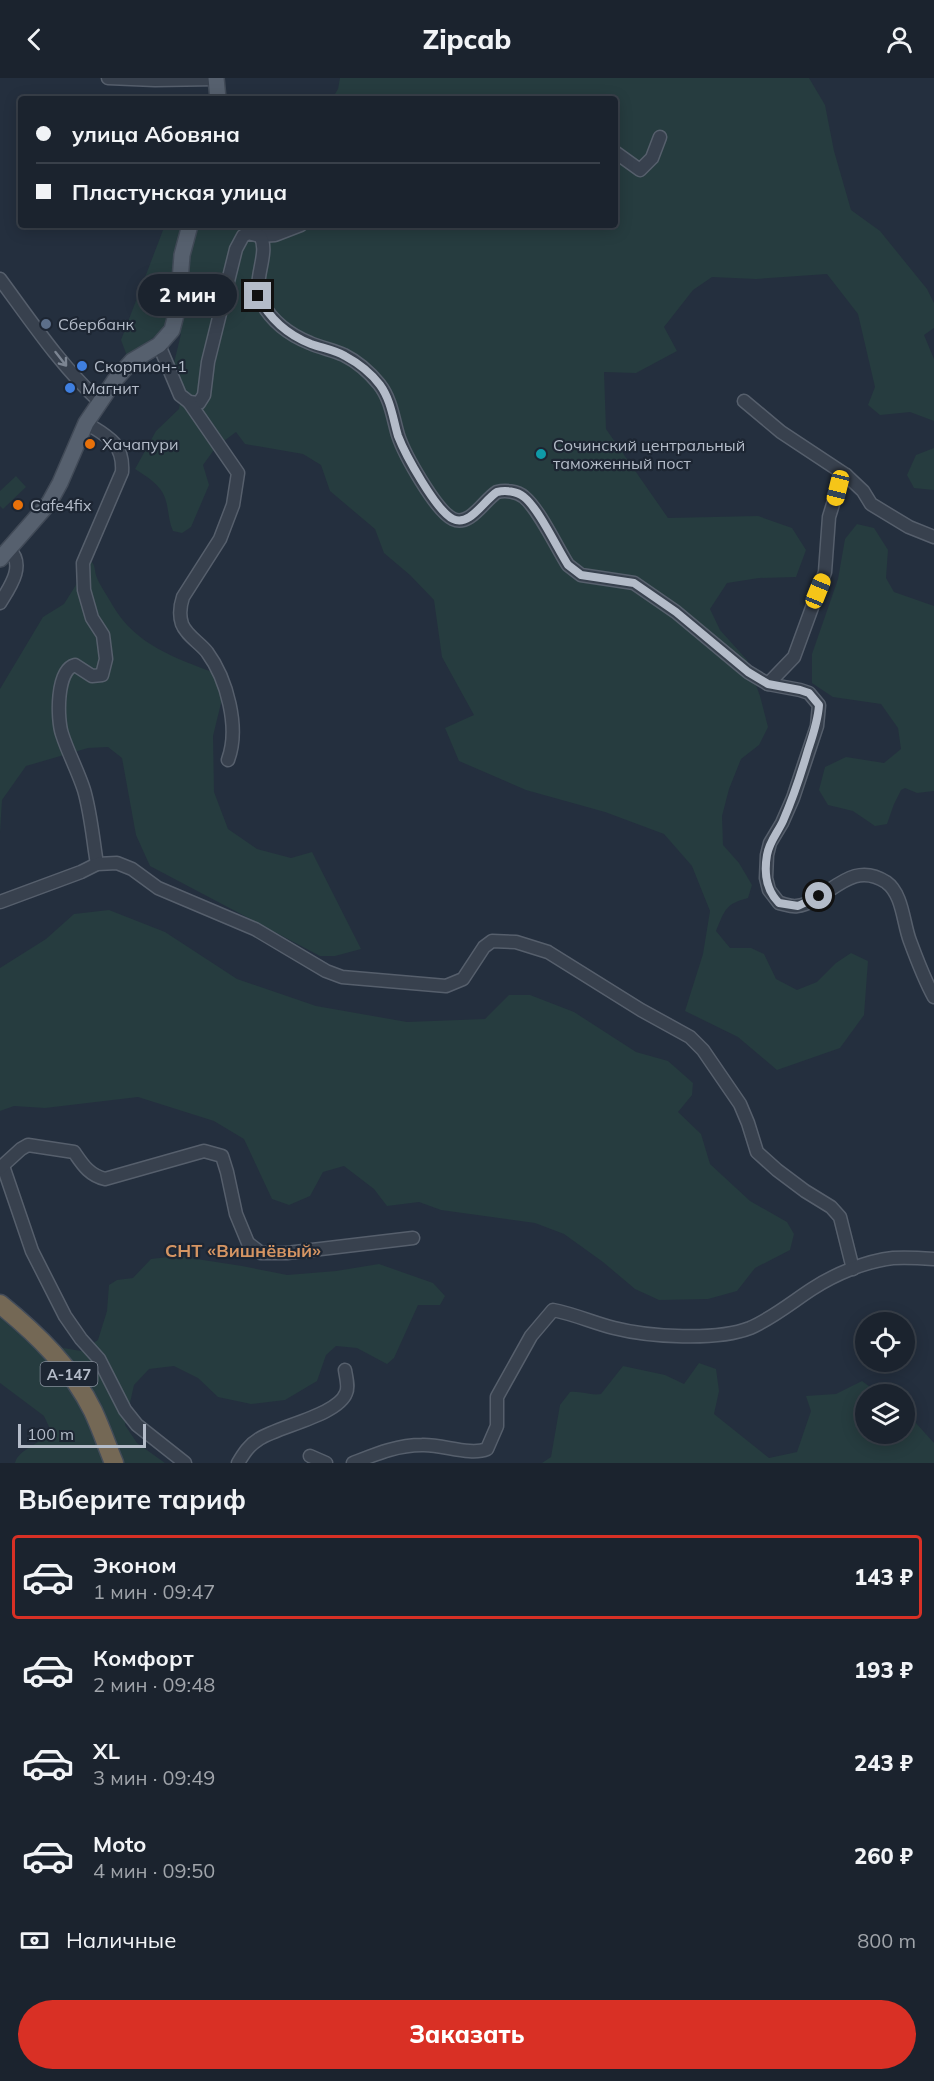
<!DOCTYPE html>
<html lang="ru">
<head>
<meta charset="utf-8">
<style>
  body { margin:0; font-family:Mulish,sans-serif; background:#282f3a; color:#f1f3f6; height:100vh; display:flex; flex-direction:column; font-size:22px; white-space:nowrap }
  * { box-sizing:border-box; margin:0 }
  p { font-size:20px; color:#a0a4aa }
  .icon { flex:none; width:33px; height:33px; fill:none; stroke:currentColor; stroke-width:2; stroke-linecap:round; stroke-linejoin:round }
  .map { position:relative; height:1385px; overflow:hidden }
  .details { display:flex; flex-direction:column; background:#1b232e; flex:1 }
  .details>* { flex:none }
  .top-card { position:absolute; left:18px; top:18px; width:600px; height:132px; border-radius:6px; box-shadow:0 3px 15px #0003,0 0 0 2px #39404a; display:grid; align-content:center; height:132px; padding:0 18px; background:#1b232e }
  .controls { position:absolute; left:855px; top:1234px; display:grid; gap:12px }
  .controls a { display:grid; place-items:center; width:60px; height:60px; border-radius:50%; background:#1b232e; box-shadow:0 3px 15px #0003,0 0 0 2px #39404a; font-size:30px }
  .scale { position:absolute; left:18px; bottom:15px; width:128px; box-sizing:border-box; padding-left:6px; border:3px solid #b4bcc9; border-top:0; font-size:16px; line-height:21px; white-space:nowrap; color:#b4bcc9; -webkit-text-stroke:4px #1d2633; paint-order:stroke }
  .end { position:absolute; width:27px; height:27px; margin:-14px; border:8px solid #b4bcc9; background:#111; box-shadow:0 0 0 3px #111 }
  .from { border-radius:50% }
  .bubble { position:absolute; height:42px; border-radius:21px; background:#1b232e; box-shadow:0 3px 15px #0003,0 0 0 2px #39404a; font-size:20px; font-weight:800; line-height:42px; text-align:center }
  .car { position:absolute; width:18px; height:36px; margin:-18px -9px; border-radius:8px; box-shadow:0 0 4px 2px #0007; background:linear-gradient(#f5c518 24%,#345 0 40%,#f5c518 0 76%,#345 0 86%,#f5c518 0) }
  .top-card b { display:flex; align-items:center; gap:21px; height:57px; font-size:22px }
  .top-card b+b { border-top:2px solid #39404a }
  .top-card i { width:15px; height:15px; background:#f1f3f6 }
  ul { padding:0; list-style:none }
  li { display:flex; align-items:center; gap:18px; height:84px; margin:0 12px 9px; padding:0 6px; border:3px solid transparent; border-radius:6px }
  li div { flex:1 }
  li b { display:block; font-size:22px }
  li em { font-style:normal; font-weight:800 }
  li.active { border-color:#d93025 }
  li>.icon { width:54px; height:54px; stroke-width:1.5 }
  h2 { padding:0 18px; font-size:27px; line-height:72px }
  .pay { display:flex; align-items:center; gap:15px; height:66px; padding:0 18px; font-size:22px }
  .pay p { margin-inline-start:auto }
  .primary-button { display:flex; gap:12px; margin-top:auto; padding:12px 18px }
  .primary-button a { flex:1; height:69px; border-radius:36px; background:#d93025; color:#fff; font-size:24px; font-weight:800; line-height:69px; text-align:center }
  header { display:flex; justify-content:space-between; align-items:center; height:78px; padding:0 18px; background:#1b232e; font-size:27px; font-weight:800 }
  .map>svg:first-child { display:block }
</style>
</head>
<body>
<header><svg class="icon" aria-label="back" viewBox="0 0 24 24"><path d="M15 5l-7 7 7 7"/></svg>Zipcab<svg class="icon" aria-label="person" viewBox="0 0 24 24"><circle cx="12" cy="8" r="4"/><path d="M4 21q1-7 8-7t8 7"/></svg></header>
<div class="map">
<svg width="934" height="1385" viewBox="0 0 934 1385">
  <rect width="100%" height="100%" fill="#242f3e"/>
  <!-- green -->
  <g fill="#263c3f">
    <path d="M 340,0 L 809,0 L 825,27 L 834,73 L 851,132 L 880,153 L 927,211 L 934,225 L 934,250 L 924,257 L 934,281 L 934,343 L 910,334 L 880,337 L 868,327 L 875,309 L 858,236 L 827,196 L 756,201 L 712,199 L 693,212 L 664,249 L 677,273 L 636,295 L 604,294 L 606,351 L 668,440 L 758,438 L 792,450 L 806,472 L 796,499 L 759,500 L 727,505 L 710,531 L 720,552 L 747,582 L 760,618 L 768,649 L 759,667 L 741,681 L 729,711 L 722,738 L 723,767 L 739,785 L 752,807 L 748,820 C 725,826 725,832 716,853 L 730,870 L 751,870 L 764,876 L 776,901 L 797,912 L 817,904 L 836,885 L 851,875 L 868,883 L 864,937 L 840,970 L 777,992 L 738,959 L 685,933 L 703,876 L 710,833 L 692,788 L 664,756 L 605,734 L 526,712 L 459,683 L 445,650 L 474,637 L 442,579 L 434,522 L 410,497 L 384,475 L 375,451 L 330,413 L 321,387 L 303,376 L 245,366 L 236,354 L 216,369 L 203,387 L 209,407 L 191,449 L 182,455 L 173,453 C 168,442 169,431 165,420 C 161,407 146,398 135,391 L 156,353 L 179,331 L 182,311 L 174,285 L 181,256 L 167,250 L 127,278 L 121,262 L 165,147 L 266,147 L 280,150 L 284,147 L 615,147 L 615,21 L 332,21 L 338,11 Z"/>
    <polygon points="934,370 934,412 914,410 907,397 916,377"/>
    <polygon points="16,398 26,409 3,431 0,428 0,413"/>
    <polygon points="857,446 874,450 888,472 886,500 894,514 934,528 934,713 917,715 905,710 901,712 894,726 887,746 875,748 853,733 828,727 819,712 825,689 846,679 884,685 901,671 898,650 881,626 833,619 812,605 812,576 838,501 845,461"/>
    <path d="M 91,483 C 96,488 94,493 97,500 C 101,509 108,519 113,528 C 136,567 175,580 215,595 L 223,617 L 213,658 L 214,714 L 228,751 L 257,771 L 291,780 L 312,774 L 361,871 L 335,878 L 320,878 L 150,788 L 136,757 L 122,680 L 108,669 L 88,670 L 26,688 L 2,722 L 0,755 L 0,611 L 43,539 L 64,526 Z"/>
    <polygon points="109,832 165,854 237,901 316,928 407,944 485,941 509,917 530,917 574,934 636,974 668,983 693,1005 692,1017 678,1034 701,1056 710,1086 750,1123 787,1144 794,1156 790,1172 755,1190 737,1213 708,1221 659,1222 635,1211 603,1184 564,1156 535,1145 441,1132 419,1124 387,1128 374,1111 344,1088 323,1094 310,1118 289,1127 272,1121 244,1061 214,1043 138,1019 45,1030 14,1028 0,1033 0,890 46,861 74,836"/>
    <path d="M 177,1178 L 242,1188 L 287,1197 L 336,1193 L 379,1186 L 433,1205 L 445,1218 L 440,1227 L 418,1227 L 394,1280 L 387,1286 L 357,1270 L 336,1268 L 326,1277 L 317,1303 L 285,1322 L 251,1326 L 218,1319 L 198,1300 L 174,1288 L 149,1291 L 134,1307 L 125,1347 L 137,1365 L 165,1385 L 15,1385 C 18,1371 43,1365 51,1353 L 44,1338 L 0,1305 L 0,1216 L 63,1270 L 81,1273 L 98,1262 L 107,1233 L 109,1207 L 117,1202 L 133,1200 L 151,1181 Z"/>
    <path d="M 699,1285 L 716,1291 L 719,1313 L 714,1336 L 769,1380 L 797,1374 L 811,1333 L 806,1318 L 836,1316 L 862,1303 L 881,1317 L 866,1317 L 866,1356 L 904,1356 L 905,1333 L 934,1365 L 934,1385 L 542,1385 L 551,1379 L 560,1327 L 570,1314 C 582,1313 591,1318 601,1316 L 623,1288 L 665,1297 L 684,1306 Z"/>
  </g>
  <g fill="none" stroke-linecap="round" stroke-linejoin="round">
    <defs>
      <g id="minor">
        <polyline points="108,0 155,2 216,1"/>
        <polyline points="615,74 640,92 652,80 660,59"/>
        <polyline points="260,158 275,157 301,147"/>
        <path d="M 0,201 C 31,243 61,288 99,323"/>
        <path d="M 159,267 L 180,317 L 189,324 L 199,325 L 204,317 L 208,284 L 236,171 L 243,158 L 248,155 L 260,158 C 271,175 250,204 262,225 C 272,243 290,257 310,265 C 321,270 333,272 344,277 C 358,284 370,295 379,306 C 391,321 393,340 398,357 C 404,376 436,433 453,441 C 470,449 484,422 497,414 C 505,412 517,413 524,419 C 539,431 557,470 568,487 L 581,497 L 634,505 L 676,534 L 748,594 L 768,606 L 800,612 L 809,615 L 819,627 L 817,648 L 793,720 L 782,745 L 770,765 L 767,777 L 766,800 L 769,812 L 779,825 C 785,826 791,829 797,828 C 828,824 849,780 886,804 C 903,816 903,845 910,863 C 917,882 924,901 934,919"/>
        <polyline points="744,323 781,354 846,397 863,413 871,426 909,449 934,459"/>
        <path d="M 189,324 L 238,395 L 233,427 L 220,461 L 183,519 C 180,528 179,537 182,546 C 186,557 200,565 207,574 C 227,601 240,650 228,682"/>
        <path d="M 86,345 C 107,358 124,365 122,394 L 83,485 L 84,512 L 92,540 L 103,557 L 106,581 L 102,597 L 92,598 L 75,587 C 56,592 57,641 62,656 C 68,675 78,693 84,712 C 91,736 93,762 97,786"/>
        <path d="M 0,525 C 10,509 26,487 9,471"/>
        <polyline points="768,606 794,579 825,494 829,439 838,410 846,397"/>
        <polyline points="0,824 81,794 97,786 117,785 132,791 158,810 255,851 326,893 342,899 446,908 463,901 484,869 492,863 516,864 548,874 641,932 690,959 703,972 740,1026 748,1045 757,1074 777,1092 805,1113 831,1129 840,1139 853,1191"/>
        <polyline points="3,1088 32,1173 65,1238 81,1261 99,1281 125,1332 137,1347 185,1385"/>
        <path d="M 0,1090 L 21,1071 L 28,1067 L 74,1074 C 83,1087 89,1097 105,1101 L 204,1073 L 222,1078 L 227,1094 L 236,1136 L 248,1165 L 261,1175 L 287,1175 L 413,1160"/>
        <polyline points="310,1378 326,1385"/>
        <path d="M 238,1385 C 244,1375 249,1367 259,1361 C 279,1348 338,1337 346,1315 C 349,1309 346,1299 345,1292"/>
        <path d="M 353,1385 C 376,1376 397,1367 422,1367 C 442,1366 470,1378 487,1371 L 497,1348 L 497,1319 L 531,1258 L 553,1232 C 574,1236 594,1245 614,1250 C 649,1259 717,1263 750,1250 C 773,1240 792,1224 812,1211 C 835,1196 866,1183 893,1180 C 906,1179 921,1180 934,1181"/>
      </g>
      <g id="major">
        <polyline points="216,0 218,21"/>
        <polyline points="0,481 49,425 60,405 86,345 115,302 132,283 159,267 172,252 178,229 182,177 190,147"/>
      </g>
      <path id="highway" d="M 0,1226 C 37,1256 72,1290 93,1333 C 101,1350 107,1368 114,1385"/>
    </defs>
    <!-- minor casing -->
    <use href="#minor" stroke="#565f6c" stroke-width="15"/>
    <!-- major casing -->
    <use href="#major" stroke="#414a57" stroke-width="18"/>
    <!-- highway casing -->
    <use href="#highway" stroke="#434c59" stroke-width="21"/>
    <!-- minor -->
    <use href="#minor" stroke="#38414e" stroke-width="12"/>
    <!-- major -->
    <use href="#major" stroke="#56606e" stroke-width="15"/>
    <!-- highway -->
    <use href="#highway" stroke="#746855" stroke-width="18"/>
  </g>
  <!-- one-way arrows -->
  <defs><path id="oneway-shaft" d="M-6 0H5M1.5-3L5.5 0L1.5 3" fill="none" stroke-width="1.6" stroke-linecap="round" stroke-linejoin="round" transform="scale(1.5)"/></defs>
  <use stroke="#7c8592" href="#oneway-shaft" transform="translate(61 281) rotate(52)"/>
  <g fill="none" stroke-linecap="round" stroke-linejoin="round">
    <!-- route -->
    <path stroke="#b4bcc9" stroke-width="8" d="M 258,218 C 269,240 288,257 311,266 C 322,270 335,272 345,278 C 358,285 371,295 380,307 C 391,322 393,341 398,358 C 405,376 436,433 453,441 C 470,449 484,422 497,414 C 505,412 517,413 524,419 C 539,431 557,470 568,487 L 581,497 L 634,505 L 676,534 L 748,594 L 768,606 L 800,612 L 809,615 L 819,627 C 818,643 813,657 808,672 C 801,696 793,720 783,743 C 778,754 769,764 767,777 C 764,794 766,812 779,825 L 798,828 L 819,818"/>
  </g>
  <!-- markers -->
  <circle fill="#5c6f8a" stroke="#1d2633" stroke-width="2" cx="46" cy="246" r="6"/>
  <g fill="#3f7fe0" stroke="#1d2633" stroke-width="2">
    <circle cx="82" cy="288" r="6"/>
    <circle cx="70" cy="310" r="6"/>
  </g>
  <g fill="#e8710a" stroke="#1d2633" stroke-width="2">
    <circle cx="90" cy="366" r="6"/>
    <circle cx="18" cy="427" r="6"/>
  </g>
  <circle fill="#0f9aa8" stroke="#1d2633" stroke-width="2" cx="541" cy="376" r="6"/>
  <g text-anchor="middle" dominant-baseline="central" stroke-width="4.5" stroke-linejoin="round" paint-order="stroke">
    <!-- shield labels -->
    <rect fill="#1d2633" stroke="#878f9c" stroke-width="1.5" x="40.5" y="1284" width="57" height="24" rx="4.5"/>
    <g font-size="15" font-weight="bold" fill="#b4bcc9">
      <text x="69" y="1296">А-147</text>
    </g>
    <!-- poi labels -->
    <g font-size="16" fill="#b4bcc9" stroke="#1d2633" text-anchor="start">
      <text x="58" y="246">Сбербанк</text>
      <text x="94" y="288">Скорпион-1</text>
      <text x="82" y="310">Магнит</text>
      <text x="102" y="366">Хачапури</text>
      <text x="553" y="367">Сочинский центральный<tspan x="553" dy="18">таможенный пост</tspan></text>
      <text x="30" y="427">Cafe4fix</text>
    </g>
    <!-- neighbourhood labels -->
    <g font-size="18" font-weight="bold" fill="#d59563" stroke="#1d2633">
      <text x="243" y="1172">СНТ «Вишнёвый»</text>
    </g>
  </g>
</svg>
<div class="controls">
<a><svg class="icon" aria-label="locate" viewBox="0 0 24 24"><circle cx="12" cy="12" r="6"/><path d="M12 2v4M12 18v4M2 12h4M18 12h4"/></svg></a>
<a><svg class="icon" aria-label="layers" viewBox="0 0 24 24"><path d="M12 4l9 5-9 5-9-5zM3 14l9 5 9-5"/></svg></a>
</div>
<div class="scale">100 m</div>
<i class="end from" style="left:819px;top:818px"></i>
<i class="end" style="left:258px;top:218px"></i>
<div class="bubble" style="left:138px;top:196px;width:99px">2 мин</div>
<i class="car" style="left:838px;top:410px;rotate:194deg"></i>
<i class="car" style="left:818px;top:513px;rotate:22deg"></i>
<div class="top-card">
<b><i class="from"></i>улица Абовяна</b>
<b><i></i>Пластунская улица</b>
</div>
</div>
<section class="details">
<h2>Выберите тариф</h2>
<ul>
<li class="active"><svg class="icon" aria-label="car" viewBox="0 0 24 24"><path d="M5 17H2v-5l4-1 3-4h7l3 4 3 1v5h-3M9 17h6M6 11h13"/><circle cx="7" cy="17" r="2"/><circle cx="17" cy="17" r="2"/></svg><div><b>Эконом</b><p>1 мин · 09:47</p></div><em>143 ₽</em></li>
<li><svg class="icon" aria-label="car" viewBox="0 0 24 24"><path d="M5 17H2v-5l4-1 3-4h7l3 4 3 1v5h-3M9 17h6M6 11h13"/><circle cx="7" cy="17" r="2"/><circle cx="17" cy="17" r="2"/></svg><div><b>Комфорт</b><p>2 мин · 09:48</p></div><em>193 ₽</em></li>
<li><svg class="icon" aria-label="car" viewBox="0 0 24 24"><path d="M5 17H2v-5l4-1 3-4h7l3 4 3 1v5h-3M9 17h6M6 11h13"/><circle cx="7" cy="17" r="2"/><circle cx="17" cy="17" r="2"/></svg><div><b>XL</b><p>3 мин · 09:49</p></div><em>243 ₽</em></li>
<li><svg class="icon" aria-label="car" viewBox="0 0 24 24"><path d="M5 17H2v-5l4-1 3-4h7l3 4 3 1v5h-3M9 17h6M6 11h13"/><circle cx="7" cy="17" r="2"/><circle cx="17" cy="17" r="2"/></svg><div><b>Moto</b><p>4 мин · 09:50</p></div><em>260 ₽</em></li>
</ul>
<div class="pay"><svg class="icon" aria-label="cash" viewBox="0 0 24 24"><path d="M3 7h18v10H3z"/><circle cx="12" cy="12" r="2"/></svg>Наличные<p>800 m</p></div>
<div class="primary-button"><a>Заказать</a></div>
</section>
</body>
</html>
